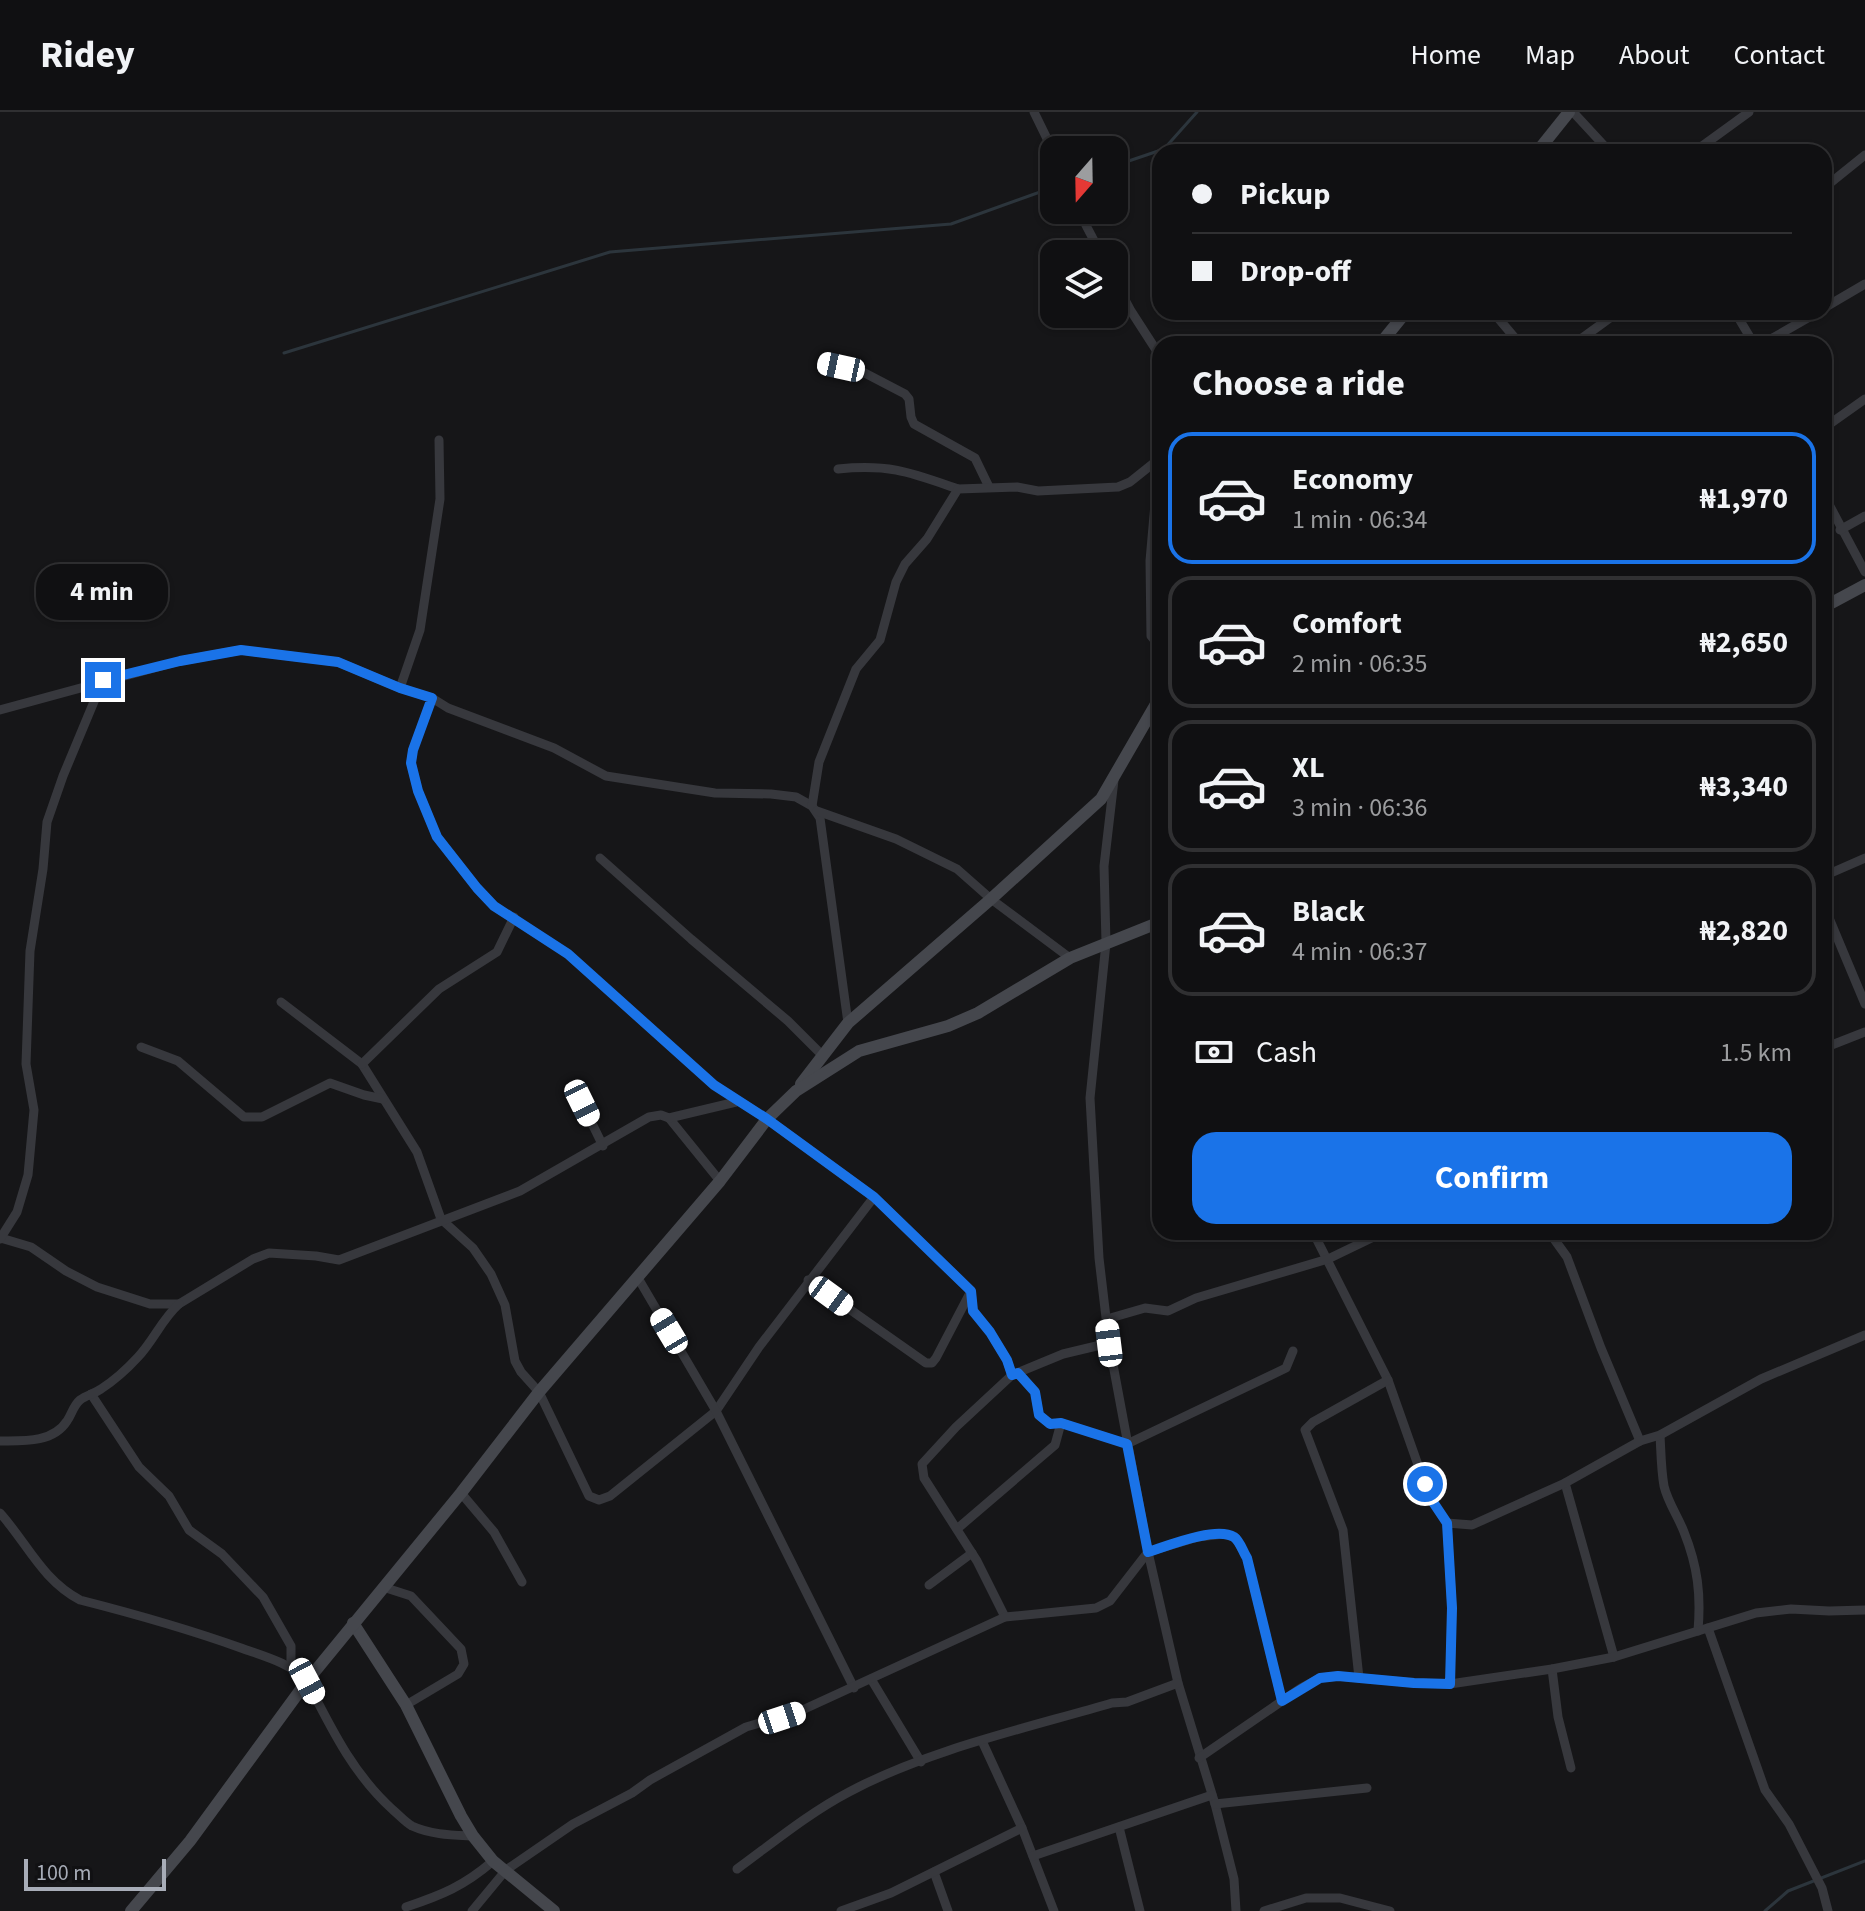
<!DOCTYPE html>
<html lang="en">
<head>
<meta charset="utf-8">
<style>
  body { margin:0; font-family:"Source Sans 3",sans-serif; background:#19191b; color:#f1f3f6; height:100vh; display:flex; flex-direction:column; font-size:30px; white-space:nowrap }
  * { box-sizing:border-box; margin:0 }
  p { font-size:26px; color:#9c9d9f }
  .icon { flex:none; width:44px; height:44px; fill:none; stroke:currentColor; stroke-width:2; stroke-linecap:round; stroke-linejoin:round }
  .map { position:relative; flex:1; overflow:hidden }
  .panel { position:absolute; left:1152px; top:224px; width:680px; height:904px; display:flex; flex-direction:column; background:#101012; border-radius:24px; box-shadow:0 2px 6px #0004,0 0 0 2px #303032 }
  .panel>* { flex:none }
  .top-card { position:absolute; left:1152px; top:32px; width:680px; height:176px; border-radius:24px; box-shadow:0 2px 6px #0004,0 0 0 2px #303032; display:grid; align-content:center; height:176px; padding:0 40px; background:#101012 }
  .needle { width:52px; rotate:200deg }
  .fabs { position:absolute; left:1040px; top:24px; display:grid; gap:16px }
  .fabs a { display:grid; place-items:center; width:88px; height:88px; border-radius:16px; background:#101012; box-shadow:0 2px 6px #0004,0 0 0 2px #303032; font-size:40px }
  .scale { position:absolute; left:24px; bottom:20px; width:142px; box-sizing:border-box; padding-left:8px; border:4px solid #a8adb8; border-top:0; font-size:22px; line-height:28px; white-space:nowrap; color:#a8adb8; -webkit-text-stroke:6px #111113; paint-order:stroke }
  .end { position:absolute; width:36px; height:36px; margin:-18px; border:10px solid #1a73e8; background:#fff; box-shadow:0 0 0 4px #fff }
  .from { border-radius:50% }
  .bubble { position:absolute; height:56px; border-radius:24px; background:#101012; box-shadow:0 2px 6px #0004,0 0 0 2px #303032; font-size:26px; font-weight:700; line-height:56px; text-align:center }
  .car { position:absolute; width:24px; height:48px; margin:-24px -12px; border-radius:10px; box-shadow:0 0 6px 2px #0007; background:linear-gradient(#fff 24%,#345 0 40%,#fff 0 76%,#345 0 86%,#fff 0) }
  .top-card b { display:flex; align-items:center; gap:28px; height:76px; font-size:30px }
  .top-card b+b { border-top:2px solid #303032 }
  .top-card i { width:20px; height:20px; background:#f1f3f6 }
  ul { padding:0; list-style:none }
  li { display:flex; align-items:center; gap:24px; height:132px; margin:0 16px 12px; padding:0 24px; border:4px solid #303032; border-radius:24px }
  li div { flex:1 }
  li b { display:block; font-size:30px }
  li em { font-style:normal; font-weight:700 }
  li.current { border-color:#1a73e8 }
  li>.icon { width:72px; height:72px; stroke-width:1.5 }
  h2 { padding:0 40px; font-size:36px; line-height:96px }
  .pay { display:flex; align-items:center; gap:20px; height:88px; padding:0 40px; font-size:30px }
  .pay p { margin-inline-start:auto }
  .action { display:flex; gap:16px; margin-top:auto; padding:16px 40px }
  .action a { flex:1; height:92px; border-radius:24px; background:#1a73e8; color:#fff; font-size:32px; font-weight:700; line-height:92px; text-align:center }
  header { display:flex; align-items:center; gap:48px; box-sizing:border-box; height:112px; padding:0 40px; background:#101012; border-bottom:2px solid #303032 }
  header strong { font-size:38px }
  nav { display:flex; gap:44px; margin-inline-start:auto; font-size:28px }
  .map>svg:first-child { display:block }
</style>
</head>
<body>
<header>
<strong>Ridey</strong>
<nav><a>Home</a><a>Map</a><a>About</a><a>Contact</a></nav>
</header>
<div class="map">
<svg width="1865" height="1799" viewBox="0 0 1865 1799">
  <rect width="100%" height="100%" fill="#161618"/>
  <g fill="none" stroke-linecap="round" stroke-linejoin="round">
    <!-- stream -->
    <g stroke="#2c353c" stroke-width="3">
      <polyline points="1114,54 1164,37 1197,0"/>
      <polyline points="284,241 610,140 951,112 1054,75"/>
      <polyline points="1765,1799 1788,1779 1865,1749"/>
    </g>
    <!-- street -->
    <g stroke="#37383d" stroke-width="9">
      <polyline points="1034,0 1054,41"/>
      <polyline points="1573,0 1610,40"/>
      <polyline points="1694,40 1749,0"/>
      <polyline points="1824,76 1865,43"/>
      <polyline points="1078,98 1101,142"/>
      <polyline points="1114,167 1131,199 1160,244"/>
      <polyline points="1824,196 1865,172"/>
      <polyline points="1493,200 1520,232"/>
      <polyline points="1735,200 1754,232"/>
      <polyline points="1574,232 1618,200"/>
      <polyline points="1749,232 1771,227 1818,200"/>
      <polyline points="822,251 859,258 905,282 909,287 911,305 914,312 975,346 989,375"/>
      <polyline points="1160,271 1156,301 1159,346 1150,449 1151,524 1160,535"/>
      <polyline points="1824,316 1865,287"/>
      <path d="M 838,357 C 890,352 909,360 958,377"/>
      <polyline points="1824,383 1865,460"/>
      <polyline points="1840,418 1865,404"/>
      <polyline points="400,576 420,518 440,387 439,328"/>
      <polyline points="432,586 413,638 411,651 418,679 437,725 477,776 494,794 568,842 714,973 767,1007 874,1085 971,1179 973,1199 990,1220 1007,1248 1012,1263"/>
      <polyline points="0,598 180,549 241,538 338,550 400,576 432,586 448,596 554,636 606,664 715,681 771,682 796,685 812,694 820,706 848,911"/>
      <polyline points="1114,668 1104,754 1106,831 1090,986 1099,1146 1109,1231 1148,1440 1178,1571 1215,1692 1234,1767 1236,1799"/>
      <polyline points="812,694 819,650 856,557 880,528 896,470 905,452 927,427 958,377 1017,375 1038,379 1118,375 1130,370 1160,346"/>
      <polyline points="817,699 896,727 957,757 991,787 1070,846"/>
      <polyline points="600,746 691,827 788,909 823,944"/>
      <polyline points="1824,764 1865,746"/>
      <polyline points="1824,794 1865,892"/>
      <polyline points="281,890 362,952 417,1040 441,1107 473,1136 491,1162 505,1193 515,1249 521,1260 539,1280 589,1384 599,1388 610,1384 716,1299 759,1235 874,1085"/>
      <polyline points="141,935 178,949 244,1005 262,1005 330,971 364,983 383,987"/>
      <polyline points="1824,936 1865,920"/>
      <polyline points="362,952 439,877 497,840 514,805"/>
      <polyline points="582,983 582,991 603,1034"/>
      <polyline points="669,1006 720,1069"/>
      <polyline points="1313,1120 1388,1268 1429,1384 1447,1411 1452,1496 1450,1572"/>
      <polyline points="1549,1120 1567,1145 1601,1236 1640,1329"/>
      <polyline points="1,1126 31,1135 66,1159 97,1175 150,1192 179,1192 253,1147 269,1141 316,1144 339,1148 520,1079 649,1005 661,1003 669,1006 736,990"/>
      <polyline points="0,1127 17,1100 28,1063 34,998 26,952 30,839 43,757 47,710 63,664 103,568"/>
      <polyline points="638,1166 716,1299 854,1576"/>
      <polyline points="808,1168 926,1251 932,1251 936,1246 971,1179"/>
      <polyline points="1107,1207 1145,1196 1168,1199 1196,1186 1328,1147 1384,1120"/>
      <polyline points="91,1282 139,1355 169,1384 189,1418 222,1442 263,1485 291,1534 291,1556"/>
      <polyline points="1061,1311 1127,1332 1286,1256 1293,1239"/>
      <path d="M 1660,1323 C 1661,1340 1661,1357 1664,1374 C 1668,1391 1678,1404 1684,1420 C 1698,1455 1701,1483 1698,1519"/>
      <path d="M 0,1329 C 23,1329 53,1331 67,1309 C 72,1302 73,1294 80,1288 C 86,1283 94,1282 101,1277 C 115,1268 127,1257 138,1245 C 154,1228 162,1207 179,1192"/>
      <polyline points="1565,1371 1614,1545"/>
      <polyline points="461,1381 494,1420 522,1470"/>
      <path d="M 0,1401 C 27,1431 42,1468 80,1488 C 135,1502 188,1517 241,1536 C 263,1544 291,1551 307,1569 C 331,1616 353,1662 393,1698 C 399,1703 405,1710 412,1714 C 432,1723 452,1723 473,1724"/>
      <polyline points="1447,1411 1472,1413 1565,1371 1640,1329 1660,1323 1761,1267 1865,1223"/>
      <polyline points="957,1417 1055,1333 1061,1311 1050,1312 1039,1303 1035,1280 1018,1261"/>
      <polyline points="929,1473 972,1441"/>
      <polyline points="383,1475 411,1484 461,1537 464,1552 458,1562 406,1593"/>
      <polyline points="1005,1505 977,1449 924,1366 922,1352 956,1315 1012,1263 1063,1242 1109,1231"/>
      <polyline points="1708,1516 1765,1678 1789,1712 1822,1776 1828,1799"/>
      <polyline points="1552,1557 1558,1605 1571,1656"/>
      <polyline points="1359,1566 1343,1418 1305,1318 1313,1310 1388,1268"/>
      <polyline points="871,1567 921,1650"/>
      <polyline points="982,1629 1022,1716 1054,1799"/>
      <polyline points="1199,1646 1301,1576 1320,1566 1338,1564 1414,1571 1450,1572 1552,1557 1614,1545 1756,1501 1791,1497 1829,1499 1865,1498"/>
      <polyline points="1215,1692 1367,1676"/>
      <polyline points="1119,1715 1140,1799"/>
      <polyline points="1033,1744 1212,1683"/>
      <path d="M 737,1757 C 774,1730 809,1701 849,1680 C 927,1638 1027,1616 1112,1591 L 1127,1590 L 1178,1571"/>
      <polyline points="934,1760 948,1799"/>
      <path d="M 406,1795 C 442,1783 464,1774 493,1749"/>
      <polyline points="472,1799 506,1758 573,1712 632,1681 650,1668 746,1615 798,1600 1005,1505 1096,1496 1110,1489 1148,1440 1198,1425 1224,1422 1236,1426 1247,1446 1282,1589"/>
      <polyline points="841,1799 891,1781 1022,1716"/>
      <polyline points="1264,1799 1306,1786 1340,1786 1390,1799"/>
    </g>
    <!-- secondary -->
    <g stroke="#45474d" stroke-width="12">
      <polyline points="1537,40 1569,0"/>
      <polyline points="1380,232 1406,200"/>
      <polyline points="1824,495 1865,473"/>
      <polyline points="801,972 848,911 991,787 1101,687 1160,585"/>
      <polyline points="353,1511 406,1593 461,1704 473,1724 493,1749 554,1799"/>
      <polyline points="131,1799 190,1729 307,1569 461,1381 539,1280 720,1069 767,1007 796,979 859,939 948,914 978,901 1070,846 1160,810"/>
    </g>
  </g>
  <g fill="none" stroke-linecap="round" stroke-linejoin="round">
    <!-- route -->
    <path stroke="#1a73e8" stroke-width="10" d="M 103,568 L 180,549 L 241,538 L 338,550 L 400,576 L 432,586 L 413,638 L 411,651 L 418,679 L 437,725 L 477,776 L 494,794 L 568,842 L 714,973 L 767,1007 L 874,1085 L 971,1179 L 973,1199 L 990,1220 L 1007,1248 L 1012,1263 L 1018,1261 L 1035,1280 L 1039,1303 L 1050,1312 L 1061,1311 L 1127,1332 L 1148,1440 C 1167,1434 1216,1414 1234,1425 C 1240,1429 1243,1440 1247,1446 L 1282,1589 L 1320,1566 L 1338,1564 L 1414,1571 L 1450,1572 L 1452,1496 L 1447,1411 L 1429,1384 L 1425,1372"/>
  </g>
</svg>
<div class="fabs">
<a><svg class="needle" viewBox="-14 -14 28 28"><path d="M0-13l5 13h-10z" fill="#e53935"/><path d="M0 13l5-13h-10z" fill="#9c9d9f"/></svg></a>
<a><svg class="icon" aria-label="layers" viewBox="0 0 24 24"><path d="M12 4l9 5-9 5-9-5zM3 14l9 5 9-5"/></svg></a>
</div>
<div class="scale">100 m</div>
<i class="end from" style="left:1425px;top:1372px"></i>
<i class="end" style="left:103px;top:568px"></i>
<div class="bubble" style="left:36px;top:452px;width:132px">4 min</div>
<i class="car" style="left:841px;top:255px;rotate:282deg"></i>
<i class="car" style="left:582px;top:991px;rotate:154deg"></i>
<i class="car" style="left:831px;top:1184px;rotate:126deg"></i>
<i class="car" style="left:669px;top:1219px;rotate:329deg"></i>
<i class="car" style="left:1109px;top:1231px;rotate:353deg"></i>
<i class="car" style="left:307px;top:1569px;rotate:152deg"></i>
<i class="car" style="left:782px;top:1606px;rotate:72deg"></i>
<div class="top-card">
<b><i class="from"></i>Pickup</b>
<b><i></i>Drop-off</b>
</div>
<section class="panel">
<h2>Choose a ride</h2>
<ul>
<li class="current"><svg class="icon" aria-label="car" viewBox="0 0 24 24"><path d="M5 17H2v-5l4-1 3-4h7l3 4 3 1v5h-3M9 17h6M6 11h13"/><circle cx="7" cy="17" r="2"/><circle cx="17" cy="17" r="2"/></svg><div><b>Economy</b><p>1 min · 06:34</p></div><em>₦1,970</em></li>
<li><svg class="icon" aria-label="car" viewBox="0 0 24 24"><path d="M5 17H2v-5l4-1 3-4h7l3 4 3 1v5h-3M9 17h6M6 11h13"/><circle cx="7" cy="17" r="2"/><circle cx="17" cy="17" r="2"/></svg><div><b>Comfort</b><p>2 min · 06:35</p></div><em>₦2,650</em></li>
<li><svg class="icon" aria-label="car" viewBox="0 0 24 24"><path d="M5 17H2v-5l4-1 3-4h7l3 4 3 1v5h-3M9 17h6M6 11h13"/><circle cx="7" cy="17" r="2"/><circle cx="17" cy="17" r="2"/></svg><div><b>XL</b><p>3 min · 06:36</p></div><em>₦3,340</em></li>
<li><svg class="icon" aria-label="car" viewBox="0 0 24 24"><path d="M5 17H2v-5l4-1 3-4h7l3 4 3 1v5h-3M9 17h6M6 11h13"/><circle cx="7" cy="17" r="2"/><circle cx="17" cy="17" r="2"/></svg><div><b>Black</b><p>4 min · 06:37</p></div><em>₦2,820</em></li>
</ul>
<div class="pay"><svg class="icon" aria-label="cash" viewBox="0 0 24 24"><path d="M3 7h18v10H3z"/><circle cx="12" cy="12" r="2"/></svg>Cash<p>1.5 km</p></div>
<div class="action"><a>Confirm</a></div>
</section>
</div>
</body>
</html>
